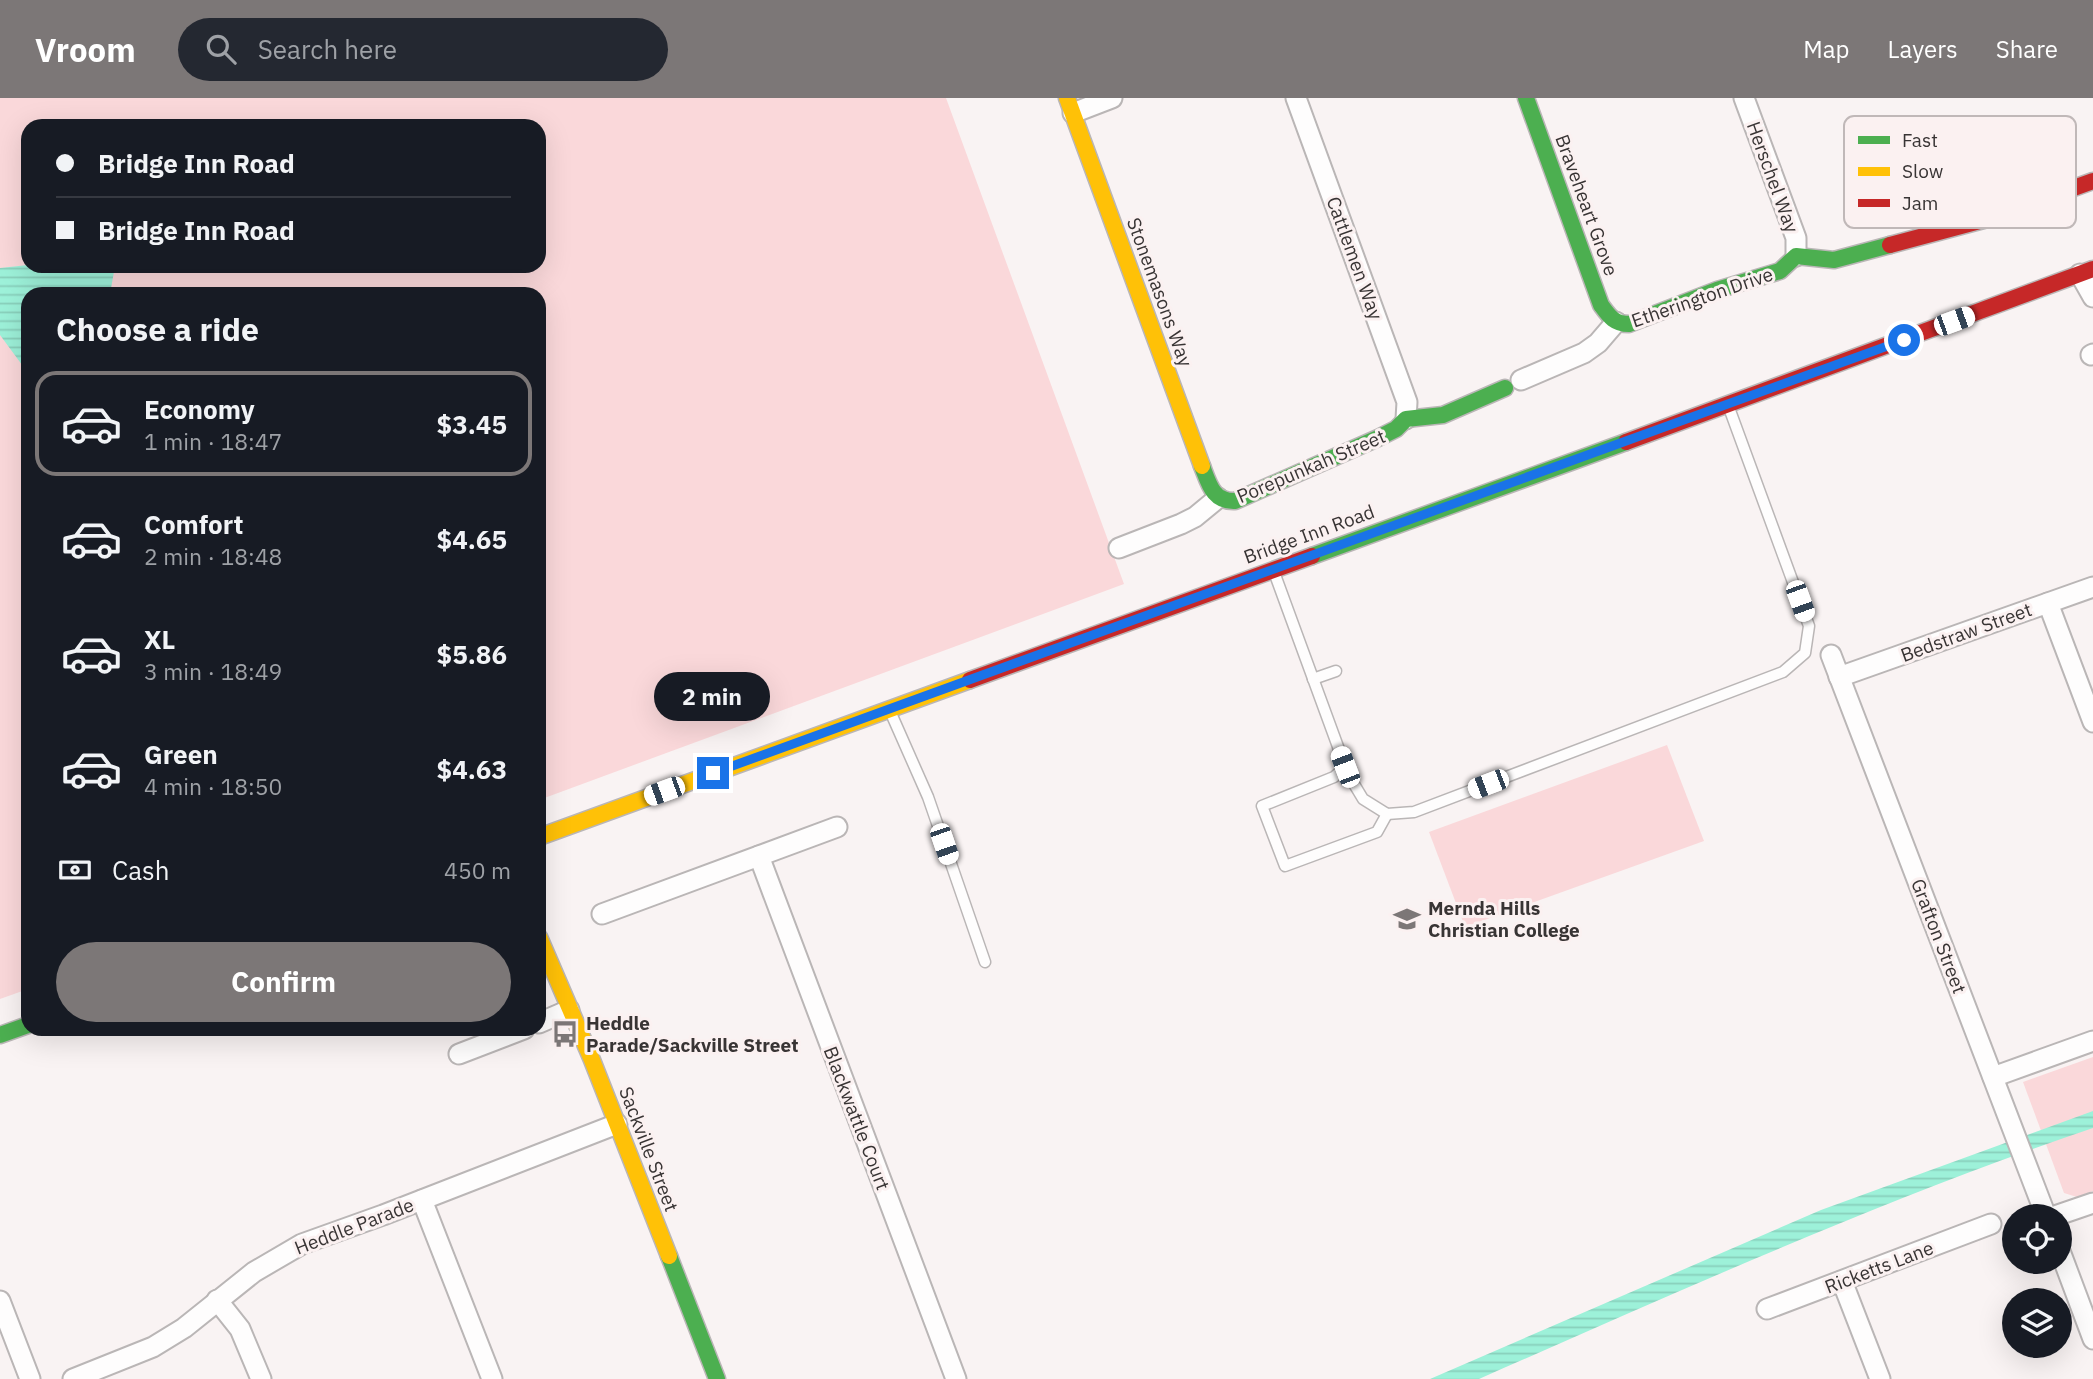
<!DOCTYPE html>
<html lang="en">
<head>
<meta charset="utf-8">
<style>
  body { margin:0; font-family:"IBM Plex Sans",sans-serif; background:#242831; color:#f1f3f6; height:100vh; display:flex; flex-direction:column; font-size:26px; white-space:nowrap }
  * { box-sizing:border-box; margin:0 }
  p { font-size:23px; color:#9ea1a6 }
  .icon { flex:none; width:38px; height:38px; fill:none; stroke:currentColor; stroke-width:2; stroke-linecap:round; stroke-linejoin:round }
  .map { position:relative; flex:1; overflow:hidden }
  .details { position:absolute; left:21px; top:189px; width:525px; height:749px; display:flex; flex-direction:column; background:#171b24; border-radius:21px; box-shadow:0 7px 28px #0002 }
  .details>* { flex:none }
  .hud { position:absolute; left:21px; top:21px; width:525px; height:154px; border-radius:21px; box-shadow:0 7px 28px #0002; display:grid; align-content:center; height:154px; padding:0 35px; background:#171b24 }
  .controls { position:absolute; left:2002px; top:1106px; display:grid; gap:14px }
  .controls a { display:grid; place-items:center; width:70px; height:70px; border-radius:50%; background:#171b24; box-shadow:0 7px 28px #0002; font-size:35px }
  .end { position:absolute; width:32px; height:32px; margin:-16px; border:9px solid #1a73e8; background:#fff; box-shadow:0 0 0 4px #fff }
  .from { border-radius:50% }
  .bubble { position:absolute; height:49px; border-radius:24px; background:#171b24; box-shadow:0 7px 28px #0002; font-size:23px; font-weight:700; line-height:49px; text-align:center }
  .car { position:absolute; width:21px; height:42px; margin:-21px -10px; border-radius:9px; box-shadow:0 0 5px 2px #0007; background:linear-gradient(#fff 24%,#345 0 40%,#fff 0 76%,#345 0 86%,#fff 0) }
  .hud b { display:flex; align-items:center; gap:24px; height:66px; font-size:26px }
  .hud b+b { border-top:2px solid #363941 }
  .hud i { width:18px; height:18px; background:#f1f3f6 }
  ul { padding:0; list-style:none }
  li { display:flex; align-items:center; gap:21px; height:105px; margin:0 14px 10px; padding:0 21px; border:4px solid transparent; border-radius:21px }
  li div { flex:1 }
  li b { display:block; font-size:26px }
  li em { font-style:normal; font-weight:700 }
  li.on { border-color:#7c7777 }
  li>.icon { width:63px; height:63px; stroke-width:1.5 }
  h2 { padding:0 35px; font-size:32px; line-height:84px }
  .pay { display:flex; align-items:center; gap:18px; height:77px; padding:0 35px; font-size:26px }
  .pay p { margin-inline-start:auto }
  .action { display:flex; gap:14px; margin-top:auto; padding:14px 35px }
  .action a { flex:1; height:80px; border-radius:42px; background:#7c7777; color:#fff; font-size:28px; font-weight:700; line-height:80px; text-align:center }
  header { display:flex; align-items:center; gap:42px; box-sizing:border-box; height:98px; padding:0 35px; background:#7c7777; color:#fff }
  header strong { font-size:33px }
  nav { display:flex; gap:38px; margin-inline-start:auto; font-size:24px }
  .search { width:490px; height:63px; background:#242831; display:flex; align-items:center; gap:18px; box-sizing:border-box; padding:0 24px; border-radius:38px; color:#9ea1a6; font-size:26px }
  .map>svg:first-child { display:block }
</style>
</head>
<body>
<header>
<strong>Vroom</strong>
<div class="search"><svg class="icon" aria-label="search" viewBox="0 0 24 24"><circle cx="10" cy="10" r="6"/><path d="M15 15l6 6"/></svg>Search here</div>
<nav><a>Map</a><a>Layers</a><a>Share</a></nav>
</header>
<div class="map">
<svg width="2093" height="1281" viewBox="0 0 2093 1281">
  <defs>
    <pattern id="water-rules" width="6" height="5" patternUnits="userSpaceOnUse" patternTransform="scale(1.75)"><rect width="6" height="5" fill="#9df1d9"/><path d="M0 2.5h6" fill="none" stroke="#88cfbb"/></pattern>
  </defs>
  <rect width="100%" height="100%" fill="#f9f3f3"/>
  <!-- green -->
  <g fill="#fad8da" fill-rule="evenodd">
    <path d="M 0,0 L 946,0 L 1124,486 L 539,702 L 539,196 L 28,196 L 28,891 L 0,901 ZM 28,28 L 539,28 L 539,168 L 28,168 Z"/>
    <polygon points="1667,647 1704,743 1465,829 1429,734"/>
    <polygon points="2093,959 2093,1093 2077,1099 2064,1095 2023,984"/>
  </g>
  <!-- water -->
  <g fill="url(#water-rules)">
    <polygon points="28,167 115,168 110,196 28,196 28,275 0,237 0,170"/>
    <path d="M 2093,1013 L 2093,1030 C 1883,1101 1682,1192 1479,1281 L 1430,1281 L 1821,1112 Z"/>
  </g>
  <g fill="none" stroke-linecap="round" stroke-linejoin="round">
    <defs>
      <g id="lane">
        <polyline points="1274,474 1348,676 1363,701 1387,716 1414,714 1783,574 1805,555 1809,528 1728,307"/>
        <polyline points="1313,581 1336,573"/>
        <polyline points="890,613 928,699 985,864"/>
        <polyline points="1345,669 1334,679 1262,708 1285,768 1377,734 1387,716"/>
      </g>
      <g id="street">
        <polyline points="1296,0 1407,304 1406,321"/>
        <polyline points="1744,0 1796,140 1796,158"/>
        <polyline points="1073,15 1112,0"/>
        <polyline points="2080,176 2093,199"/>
        <polyline points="2091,257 2093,256"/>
        <polyline points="1521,282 1584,255 1598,245 1616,224"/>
        <polyline points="1119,450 1181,426 1195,419 1218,400"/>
        <polyline points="2048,505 2093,624"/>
        <polyline points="1831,557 2046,1118"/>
        <polyline points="1839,579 2093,489"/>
        <polyline points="759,758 956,1281"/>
        <polyline points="602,816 837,729"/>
        <polyline points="539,925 569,912"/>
        <polyline points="459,956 524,931"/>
        <polyline points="1993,979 2093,943"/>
        <polyline points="422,1102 492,1281"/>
        <polyline points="2055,1118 2093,1105"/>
        <polyline points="2060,1153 2093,1241"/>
        <polyline points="1842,1183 1880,1281"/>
        <polyline points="217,1202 240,1231 261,1281"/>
        <polyline points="0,1203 30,1281"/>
        <polyline points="1767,1211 1991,1126"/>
        <polyline points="73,1281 153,1249 184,1230 254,1174 302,1146 383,1117 617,1026"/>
      </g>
      <g id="fast">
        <path d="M 1526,0 L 1601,207 C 1609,218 1614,226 1629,226 L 1717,192 L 1780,173 L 1796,158 L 1834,162 L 1890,147"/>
        <path d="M 1202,368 C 1209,386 1213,404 1235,403 L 1378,340 L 1396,331 L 1406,321 L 1443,317 L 1505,290"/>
        <polyline points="1312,458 1626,344"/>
        <polyline points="0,937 28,927"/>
        <polyline points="669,1158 717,1281"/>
      </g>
      <g id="slow">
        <polyline points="1067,0 1202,368"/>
        <polyline points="539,739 970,582"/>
        <polyline points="539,839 592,962 669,1158"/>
      </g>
      <g id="jam">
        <polyline points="1890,147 1991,120 2093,83"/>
        <polyline points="1626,344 2093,171"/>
        <polyline points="970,582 1312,458"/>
      </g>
    </defs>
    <!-- lane casing -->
    <use href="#lane" stroke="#bab6b6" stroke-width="13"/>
    <!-- street casing -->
    <use href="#street" stroke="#bab6b6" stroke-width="23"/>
    <!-- fast casing -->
    <use href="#fast" stroke="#bab6b6" stroke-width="19"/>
    <!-- slow casing -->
    <use href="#slow" stroke="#bab6b6" stroke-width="19"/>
    <!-- jam casing -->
    <use href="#jam" stroke="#bab6b6" stroke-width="19"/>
    <!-- lane -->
    <use href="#lane" stroke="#fefdfd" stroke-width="10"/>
    <!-- street -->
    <use href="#street" stroke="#fefdfd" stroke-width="19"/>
    <!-- fast -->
    <use href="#fast" stroke="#4caf50" stroke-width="16"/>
    <!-- slow -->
    <use href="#slow" stroke="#ffc107" stroke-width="16"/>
    <!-- jam -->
    <use href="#jam" stroke="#c62828" stroke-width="16"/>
  </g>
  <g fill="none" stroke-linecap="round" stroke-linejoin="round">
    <!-- route -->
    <polyline stroke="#1a73e8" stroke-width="9" points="713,675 1904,242"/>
  </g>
  <!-- icons -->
  <defs>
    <symbol id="school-bare" viewBox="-9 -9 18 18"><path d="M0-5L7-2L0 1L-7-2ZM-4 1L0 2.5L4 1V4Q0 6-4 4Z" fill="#7c7777" stroke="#fbf1f1" stroke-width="2.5" paint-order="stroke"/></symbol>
    <symbol id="bus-bare" viewBox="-9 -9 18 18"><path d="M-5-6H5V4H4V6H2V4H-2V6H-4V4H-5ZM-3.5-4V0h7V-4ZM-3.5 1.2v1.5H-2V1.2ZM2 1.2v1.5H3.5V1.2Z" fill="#7c7777" stroke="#fbf1f1" stroke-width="2.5" paint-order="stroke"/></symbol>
  </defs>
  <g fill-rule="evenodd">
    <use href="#school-bare" x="1388" y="802" width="38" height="38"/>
    <use href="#bus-bare" x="546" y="917" width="38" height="38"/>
  </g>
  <g text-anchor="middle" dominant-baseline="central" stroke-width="6" stroke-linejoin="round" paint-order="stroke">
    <!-- street labels -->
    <g font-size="19" fill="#383434" stroke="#fbf1f1">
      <text transform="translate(1773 79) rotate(70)">Herschel Way</text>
      <text transform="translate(1587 107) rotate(70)">Braveheart Grove</text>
      <text transform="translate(1355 160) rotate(70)">Cattlemen Way</text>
      <text transform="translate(1160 194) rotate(70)">Stonemasons Way</text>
      <text transform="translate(1702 199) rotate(-19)">Etherington Drive</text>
      <text transform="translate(1311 368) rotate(-23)">Porepunkah Street</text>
      <text transform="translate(1309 436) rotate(-20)">Bridge Inn Road</text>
      <text transform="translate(1966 534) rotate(-20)">Bedstraw Street</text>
      <text transform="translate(1939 838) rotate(69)">Grafton Street</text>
      <text transform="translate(857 1020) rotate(69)">Blackwattle Court</text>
      <text transform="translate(649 1051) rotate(69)">Sackville Street</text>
      <text transform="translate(354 1128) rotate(-21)">Heddle Parade</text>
      <text transform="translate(1879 1169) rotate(-21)">Ricketts Lane</text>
    </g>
    <!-- poi labels -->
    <g font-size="19" font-weight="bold" fill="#383434" stroke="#fbf1f1" text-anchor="start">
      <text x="1428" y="810">Mernda Hills<tspan x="1428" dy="22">Christian College</tspan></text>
      <text x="586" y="925">Heddle<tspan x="586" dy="22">Parade/Sackville Street</tspan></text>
    </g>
  </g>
  <!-- legend -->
  <rect x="1844" y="18" width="232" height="112" rx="10" fill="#fbf1f1" stroke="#c0b8b8" stroke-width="2"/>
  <rect x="1858" y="38" width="32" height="8" fill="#4caf50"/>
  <rect x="1858" y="69" width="32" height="9" fill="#ffc107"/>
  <rect x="1858" y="101" width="32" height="8" fill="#c62828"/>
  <g font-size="19" fill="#383434">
    <text x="1902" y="49">Fast</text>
    <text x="1902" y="80">Slow</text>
    <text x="1902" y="112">Jam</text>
  </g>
</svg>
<div class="controls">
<a><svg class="icon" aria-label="locate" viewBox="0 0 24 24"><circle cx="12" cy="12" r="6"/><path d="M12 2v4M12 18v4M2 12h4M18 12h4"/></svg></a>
<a><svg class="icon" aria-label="layers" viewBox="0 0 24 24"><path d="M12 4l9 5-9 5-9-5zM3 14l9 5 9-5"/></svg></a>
</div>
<i class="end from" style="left:1904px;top:242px"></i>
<i class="end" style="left:713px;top:675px"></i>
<div class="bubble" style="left:654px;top:574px;width:116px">2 min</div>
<i class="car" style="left:1954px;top:223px;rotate:70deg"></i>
<i class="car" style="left:1800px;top:503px;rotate:160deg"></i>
<i class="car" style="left:1345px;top:669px;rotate:339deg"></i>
<i class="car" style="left:1488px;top:686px;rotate:249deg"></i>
<i class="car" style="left:664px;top:693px;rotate:250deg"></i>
<i class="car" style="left:944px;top:746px;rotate:161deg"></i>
<div class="hud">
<b><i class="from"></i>Bridge Inn Road</b>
<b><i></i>Bridge Inn Road</b>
</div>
<section class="details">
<h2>Choose a ride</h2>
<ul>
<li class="on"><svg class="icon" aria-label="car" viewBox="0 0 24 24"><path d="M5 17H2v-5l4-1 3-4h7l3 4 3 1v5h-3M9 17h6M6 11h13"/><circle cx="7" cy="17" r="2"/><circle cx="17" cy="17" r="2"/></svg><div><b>Economy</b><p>1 min · 18:47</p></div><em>$3.45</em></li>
<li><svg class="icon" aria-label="car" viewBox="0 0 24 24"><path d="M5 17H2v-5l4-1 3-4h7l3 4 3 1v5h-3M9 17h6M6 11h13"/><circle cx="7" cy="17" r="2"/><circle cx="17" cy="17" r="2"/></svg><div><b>Comfort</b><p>2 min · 18:48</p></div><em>$4.65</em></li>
<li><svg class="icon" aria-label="car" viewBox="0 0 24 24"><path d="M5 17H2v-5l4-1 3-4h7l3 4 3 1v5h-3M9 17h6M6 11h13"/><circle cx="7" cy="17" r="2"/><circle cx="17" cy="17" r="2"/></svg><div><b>XL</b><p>3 min · 18:49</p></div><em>$5.86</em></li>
<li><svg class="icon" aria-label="car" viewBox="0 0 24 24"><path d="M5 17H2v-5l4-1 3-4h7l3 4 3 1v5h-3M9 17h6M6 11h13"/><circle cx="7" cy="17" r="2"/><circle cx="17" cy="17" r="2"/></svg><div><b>Green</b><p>4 min · 18:50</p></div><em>$4.63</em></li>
</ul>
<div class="pay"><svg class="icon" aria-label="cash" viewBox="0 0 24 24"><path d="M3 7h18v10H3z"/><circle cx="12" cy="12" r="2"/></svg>Cash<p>450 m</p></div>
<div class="action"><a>Confirm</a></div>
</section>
</div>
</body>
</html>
